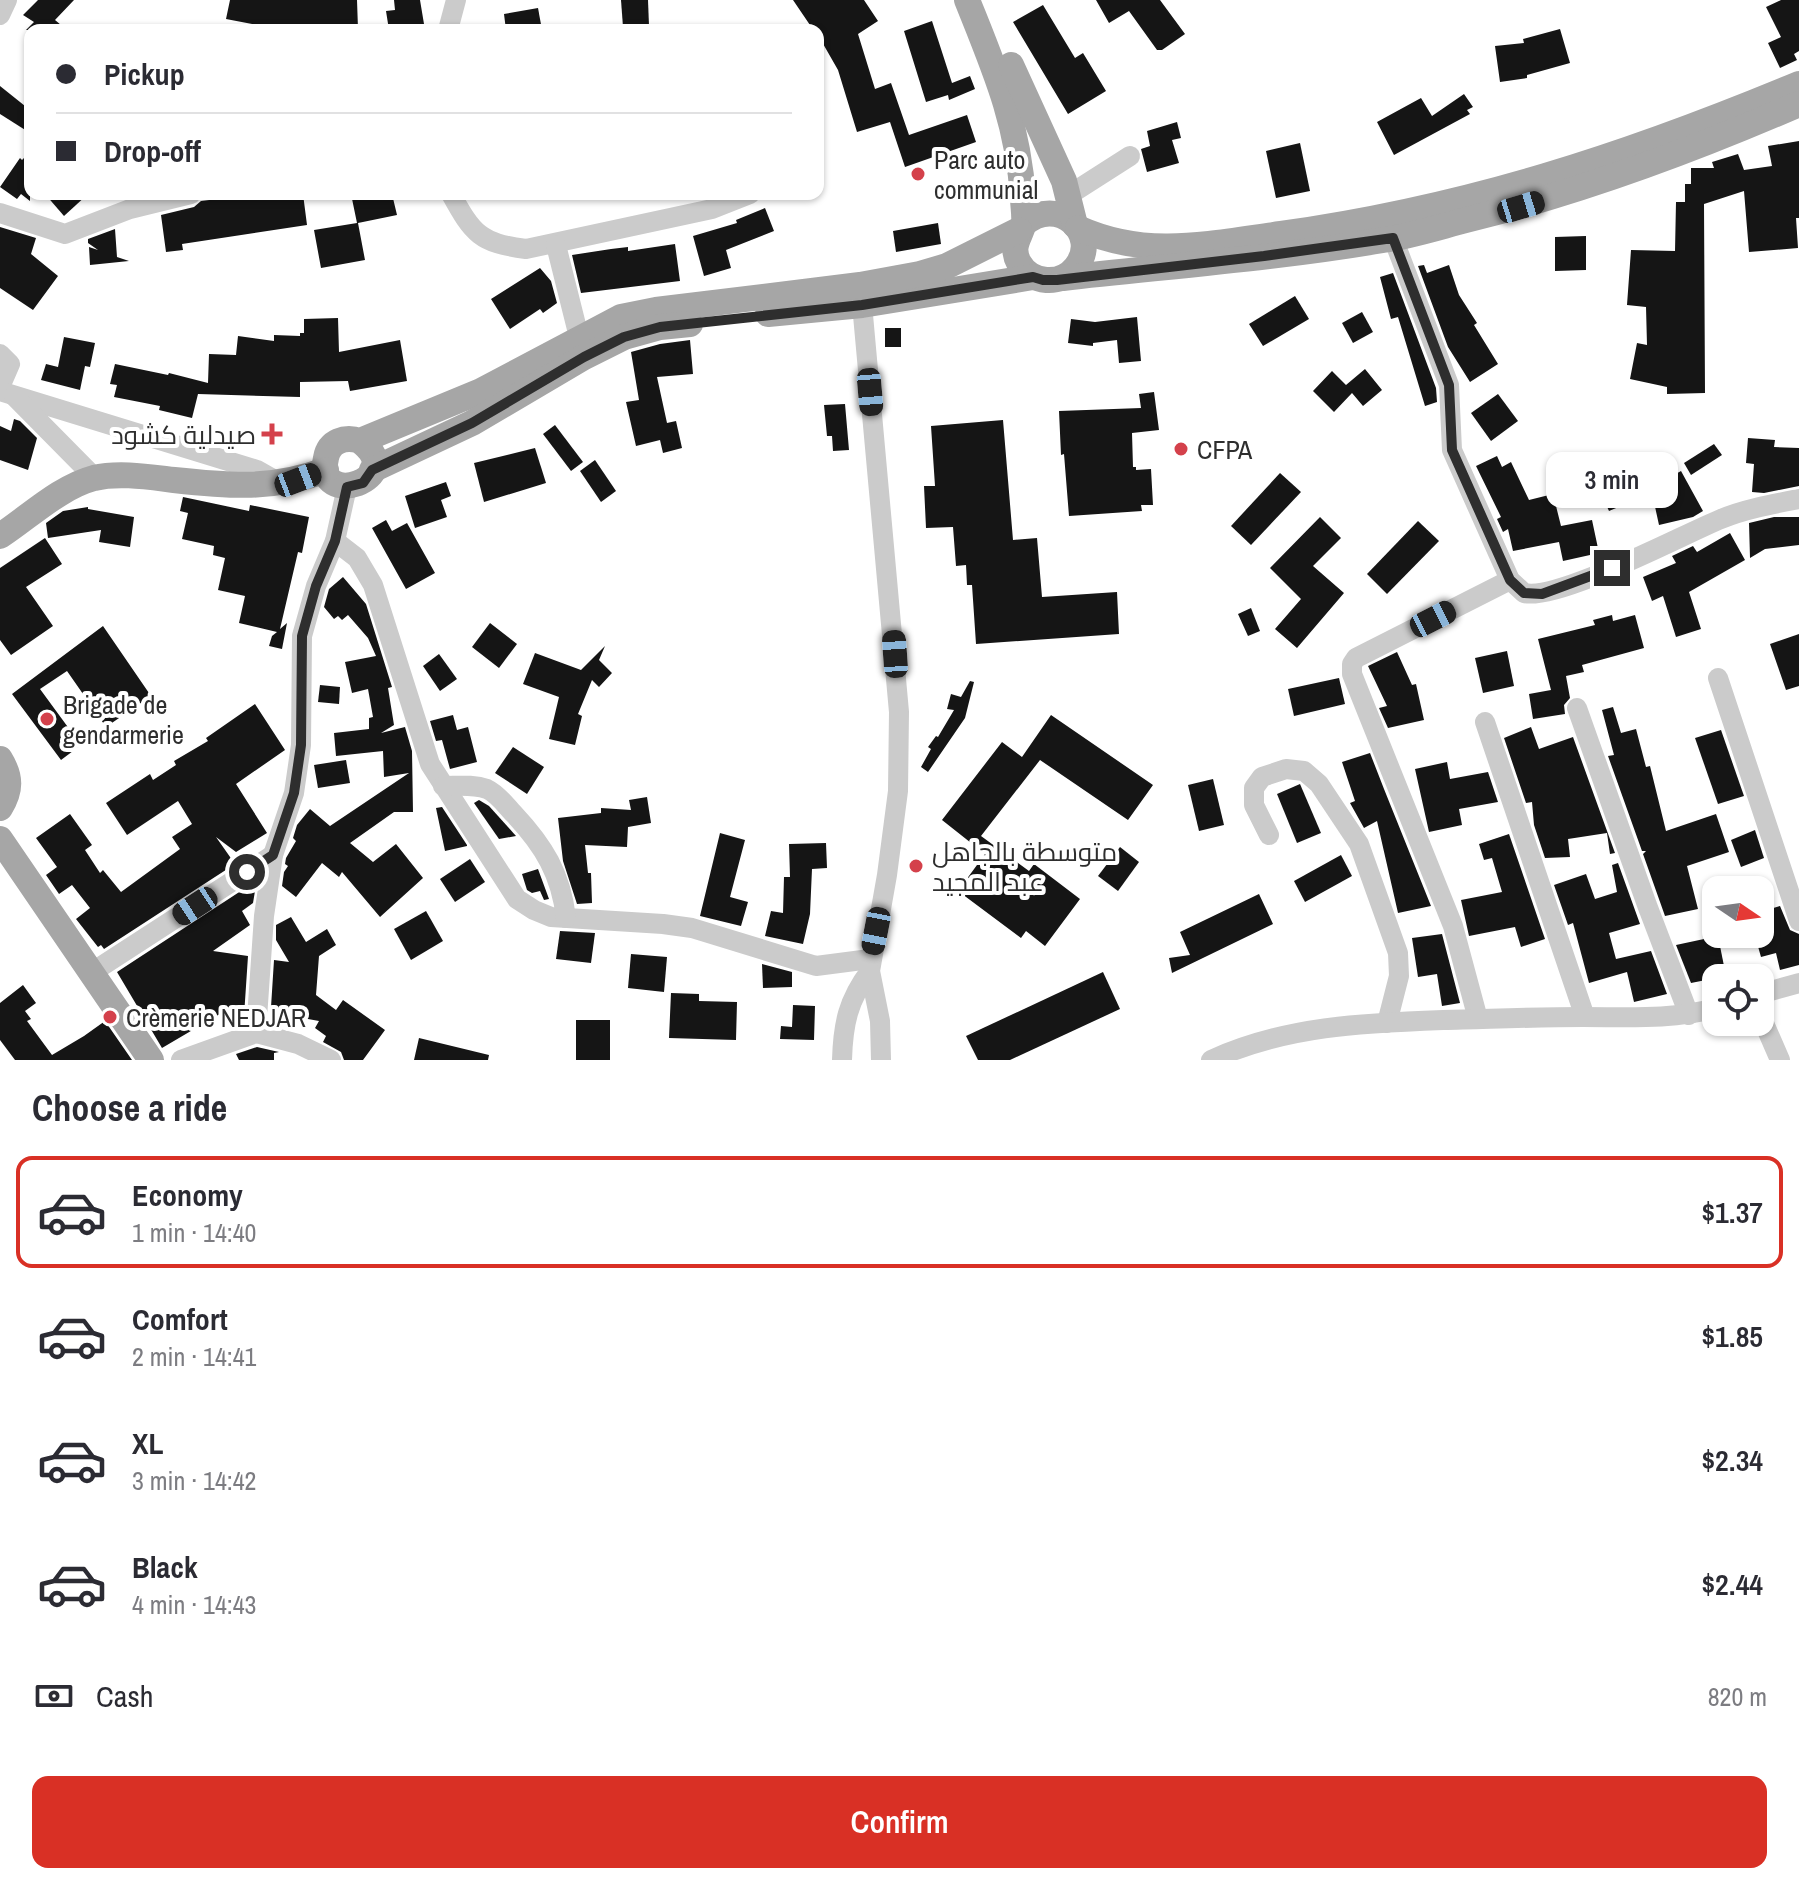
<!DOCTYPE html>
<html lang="en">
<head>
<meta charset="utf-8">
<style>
  body { margin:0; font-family:"Archivo Narrow",Cairo,sans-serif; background:#f2f2f3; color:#2b2b33; height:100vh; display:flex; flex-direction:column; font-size:30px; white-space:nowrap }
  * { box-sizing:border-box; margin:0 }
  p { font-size:26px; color:#7c7c81 }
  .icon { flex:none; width:44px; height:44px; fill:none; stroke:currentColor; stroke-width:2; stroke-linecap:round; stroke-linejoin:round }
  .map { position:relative; height:1060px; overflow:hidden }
  .sheet { display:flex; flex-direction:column; background:#fff; flex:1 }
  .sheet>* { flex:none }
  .hud { position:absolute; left:24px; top:24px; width:800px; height:176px; border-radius:16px; box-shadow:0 2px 6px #0004; display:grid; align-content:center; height:176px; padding:0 32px; background:#fff }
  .needle { width:52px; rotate:103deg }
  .buttons { position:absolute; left:1702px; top:876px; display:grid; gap:16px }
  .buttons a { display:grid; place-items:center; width:72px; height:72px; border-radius:16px; background:#fff; box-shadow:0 2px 6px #0004; font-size:40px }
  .end { position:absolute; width:36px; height:36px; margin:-18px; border:10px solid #2e2e2e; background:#fff; box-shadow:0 0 0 4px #fff }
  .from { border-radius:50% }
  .bubble { position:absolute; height:56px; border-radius:16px; background:#fff; box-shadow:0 2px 6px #0004; font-size:26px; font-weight:600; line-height:56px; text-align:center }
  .car { position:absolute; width:24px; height:48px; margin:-24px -12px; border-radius:10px; box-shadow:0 0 6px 2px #0007; background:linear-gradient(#222 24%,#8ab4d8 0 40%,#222 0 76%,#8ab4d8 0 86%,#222 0) }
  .hud b { display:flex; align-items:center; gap:28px; height:76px; font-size:30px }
  .hud b+b { border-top:2px solid #e1e1e2 }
  .hud i { width:20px; height:20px; background:#2b2b33 }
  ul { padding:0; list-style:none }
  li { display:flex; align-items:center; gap:24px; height:112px; margin:0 16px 12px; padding:0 16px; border:4px solid transparent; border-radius:16px }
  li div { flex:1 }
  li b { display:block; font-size:30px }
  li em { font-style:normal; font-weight:600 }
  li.current { border-color:#d93025 }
  li>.icon { width:72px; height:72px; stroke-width:1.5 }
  h2 { padding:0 32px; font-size:36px; line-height:96px }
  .pay { display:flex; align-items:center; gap:20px; height:88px; padding:0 32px; font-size:30px }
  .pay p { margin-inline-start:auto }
  .primary-button { display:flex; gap:16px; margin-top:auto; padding:16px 32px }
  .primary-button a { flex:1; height:92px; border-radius:16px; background:#d93025; color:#fff; font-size:32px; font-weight:600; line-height:92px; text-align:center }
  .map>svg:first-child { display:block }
</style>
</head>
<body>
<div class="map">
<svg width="1799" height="1060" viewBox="0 0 1799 1060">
  <rect width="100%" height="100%" fill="#fff"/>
  <!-- building -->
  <g fill="#151515">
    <polygon points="38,0 74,0 55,20 67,30 26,30 34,22 23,15"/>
    <polygon points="230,0 357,0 358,29 266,30 267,27 226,19"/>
    <polygon points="394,0 420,0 425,30 389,30 386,11 395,10"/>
    <polygon points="621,0 648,0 649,26 623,27"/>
    <polygon points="793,0 864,0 878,21 858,34 875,89 891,83 909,135 967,115 976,142 905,167 890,122 857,132 838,70 818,35 818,30 812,28"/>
    <polygon points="1096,0 1160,0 1185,34 1162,50 1157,50 1129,11 1109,23"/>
    <polygon points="1781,0 1799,0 1799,51 1794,54 1797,60 1780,68 1768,43 1781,37 1766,7"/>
    <polygon points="1043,5 1075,58 1083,53 1106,91 1068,114 1013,22"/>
    <polygon points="538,8 542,30 506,30 504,14"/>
    <polygon points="932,21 952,83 970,76 975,89 949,100 948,95 926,102 904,31"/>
    <polygon points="1560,29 1570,63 1527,75 1527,78 1500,82 1495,46 1524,43 1523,39"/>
    <polygon points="0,86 30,110 30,133 0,114"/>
    <polygon points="1464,94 1473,107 1467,110 1470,114 1394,155 1377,122 1421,98 1432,116"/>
    <polygon points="1177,122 1181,138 1172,140 1179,163 1147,172 1141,149 1150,146 1147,131"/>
    <polygon points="1799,141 1799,218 1796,218 1798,248 1749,252 1744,191 1704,204 1705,393 1667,394 1667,387 1630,379 1637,343 1647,345 1646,307 1627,305 1631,250 1675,251 1676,202 1685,202 1685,184 1691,184 1691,168 1714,168 1712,162 1738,154 1744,170 1772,166 1768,146"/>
    <polygon points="1300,143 1310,191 1276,198 1266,151"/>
    <polygon points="30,152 30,201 21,194 17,199 0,187 20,158 22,160"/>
    <polygon points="45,194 88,194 64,216"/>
    <polygon points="257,194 303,194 307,225 182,244 183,250 166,252 161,215 194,207 201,201"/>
    <polygon points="351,194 392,194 397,215 358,223 365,260 321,268 314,230 357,223"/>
    <polygon points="765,208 774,231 726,250 731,268 704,276 693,236 737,223 736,220"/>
    <polygon points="938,223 941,244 896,252 893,231"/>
    <polygon points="0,227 36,238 31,254 58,276 33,310 0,288"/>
    <polygon points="115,229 117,257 129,261 90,265 89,247 98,250 88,243 88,239"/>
    <polygon points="1586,236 1586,270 1555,271 1555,237"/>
    <polygon points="675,244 680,281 581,293 572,255 611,249 628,247 628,251"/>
    <polygon points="1424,265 1427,273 1449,265 1459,295 1477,323 1474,325 1498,364 1470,382 1448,347 1418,266"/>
    <polygon points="540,268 551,281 557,303 543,313 540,309 510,329 491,299"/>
    <polygon points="1393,273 1436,388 1437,402 1425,406 1398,317 1391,319 1380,277"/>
    <polygon points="1295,296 1309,319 1263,346 1249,324"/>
    <polygon points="1362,312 1373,332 1353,343 1342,323"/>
    <polygon points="1137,317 1141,361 1119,363 1117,340 1093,343 1093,346 1068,343 1071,319 1095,322"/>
    <polygon points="338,318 339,352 400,340 407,381 350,391 348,381 300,382 300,397 198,394 192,418 159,410 160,406 114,397 117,385 110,384 115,364 168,375 169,373 208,383 209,354 236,355 238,336 274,341 274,335 300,336 300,333 304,333 304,319"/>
    <rect x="885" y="328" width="16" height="19"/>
    <polygon points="64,337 95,343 90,367 85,366 80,390 41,380 46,364 58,367"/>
    <polygon points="690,340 693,374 657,377 667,423 676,421 682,448 663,453 660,440 636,446 626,402 639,400 631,352 660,344"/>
    <polygon points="1365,369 1382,390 1363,406 1352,393 1334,412 1313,391 1332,371 1346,385"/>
    <polygon points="1154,392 1159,430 1132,433 1133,467 1136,467 1136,470 1151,469 1153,505 1141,505 1142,511 1069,516 1064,454 1061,455 1059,411 1141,408 1139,394"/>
    <polygon points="1498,394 1518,421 1491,441 1471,413"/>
    <polygon points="845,404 849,450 833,451 832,436 827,436 824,405"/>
    <polygon points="14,419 20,421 37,438 28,470 0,460 0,426 11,431"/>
    <polygon points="1003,420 1013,540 1037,538 1042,597 1117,592 1119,634 976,644 972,585 967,585 966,565 956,566 953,527 926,528 924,486 935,486 931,426"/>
    <polygon points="555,425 583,462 571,471 543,434"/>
    <polygon points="1748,438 1775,440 1774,447 1799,448 1799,486 1764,493 1752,492 1754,464 1746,463"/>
    <polygon points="1714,444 1722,455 1691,475 1684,463"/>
    <polygon points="535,448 546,483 484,502 474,463"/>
    <polygon points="1497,456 1502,467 1511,462 1529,500 1553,494 1561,526 1592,520 1599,553 1563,561 1559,542 1513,551 1508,529 1503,532 1497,519 1501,517 1476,466"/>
    <polygon points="595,460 616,491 601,502 580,471"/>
    <polygon points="1643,468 1651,488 1681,471 1703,511 1693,517 1659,525 1652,493 1609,511 1598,487"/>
    <polygon points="1280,473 1301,492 1251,545 1231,526"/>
    <polygon points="446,482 451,496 441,500 447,517 415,528 405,496"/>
    <polygon points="183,497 249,511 250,505 309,517 302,553 298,552 280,629 287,623 282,649 269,646 272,636 277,632 239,623 245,596 218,590 225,558 213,555 214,546 182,539 188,513 180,511"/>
    <polygon points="88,507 88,509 134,517 130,547 99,542 101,530 48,538 46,523 63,511"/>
    <polygon points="1320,517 1341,538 1313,566 1344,593 1297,648 1275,629 1301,599 1270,568"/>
    <polygon points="1774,517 1799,517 1799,545 1765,549 1750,558 1749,523"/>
    <polygon points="386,520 392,531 407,523 435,573 406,589 372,528"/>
    <polygon points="1418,521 1439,541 1387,594 1367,574"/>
    <polygon points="1730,533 1745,560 1689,592 1701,629 1676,637 1663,596 1652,601 1643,577 1676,563 1672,556 1693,546 1697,552"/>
    <polygon points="45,538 62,564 26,587 53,626 11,655 0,640 0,568"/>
    <polygon points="343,577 366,604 392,687 388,688 394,725 381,733 405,727 412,751 413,812 394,812 350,843 373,862 396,844 423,878 380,917 342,872 339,877 322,863 296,897 282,886 284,872 288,866 285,864 286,858 296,841 293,838 297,825 310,809 330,826 409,773 384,777 383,751 336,756 334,733 369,729 369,718 373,717 368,689 352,693 345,662 376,656 368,638 348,615 342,620 338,616 334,619 324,607 329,589"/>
    <polygon points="1251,608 1260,631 1248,636 1238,614"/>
    <polygon points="1612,615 1613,621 1635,615 1644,648 1582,665 1584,672 1566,676 1570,698 1564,705 1565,714 1533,719 1529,694 1551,690 1538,639 1595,625 1593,620"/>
    <polygon points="490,623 517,644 499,668 472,647"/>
    <polygon points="103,626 151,696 106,727 67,671 40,689 81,745 61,760 12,694"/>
    <polygon points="1799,634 1799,686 1786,690 1770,644"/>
    <polygon points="605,646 599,660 612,673 599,687 592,680 578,714 582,716 575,745 549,739 559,697 523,684 535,653 581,670"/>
    <polygon points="1507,651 1514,686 1483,693 1475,658"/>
    <polygon points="1397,652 1412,685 1416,684 1424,720 1388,728 1379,708 1387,706 1368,666"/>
    <polygon points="439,654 457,679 440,691 423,666"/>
    <polygon points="1339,678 1345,704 1294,716 1288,689"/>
    <polygon points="970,681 974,682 965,718 928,772 921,767 931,749 928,747 936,736 938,737 954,710 947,709 951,694 961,697"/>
    <polygon points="320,685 340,687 339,704 318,702"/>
    <polygon points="255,704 285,750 236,784 267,833 236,852 216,837 235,864 104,949 101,945 98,947 76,919 90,908 72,885 59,894 46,875 57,867 36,838 70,814 92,845 85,850 100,873 103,870 121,892 180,849 172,837 192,824 178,801 127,835 106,803 150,774 153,780 176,765 174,761 208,741 206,738"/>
    <polygon points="1613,707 1621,733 1636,729 1646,767 1650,766 1666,831 1716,814 1729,852 1687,866 1698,909 1665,916 1643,854 1646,851 1642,851 1608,756 1614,755 1602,710"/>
    <polygon points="453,715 457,730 468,727 477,762 450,769 442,740 436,741 430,721"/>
    <polygon points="1051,715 1153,785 1128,820 1040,760 981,836 1029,871 1034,864 1080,899 1045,946 1026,931 1021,938 958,891 985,854 942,820 1002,742 1022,757"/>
    <polygon points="1531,727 1539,749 1573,737 1615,853 1610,854 1607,833 1568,839 1570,857 1545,858 1534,825 1532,802 1526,803 1504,738"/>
    <polygon points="1721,730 1744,796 1718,804 1695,738"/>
    <polygon points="513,747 544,767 527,794 495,773"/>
    <polygon points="1370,753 1384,789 1431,906 1398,913 1377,821 1364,828 1350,803 1355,801 1342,762"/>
    <polygon points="346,760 350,783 318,788 314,765"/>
    <polygon points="1447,762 1450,779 1488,772 1498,802 1459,809 1462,825 1429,832 1415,769"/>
    <polygon points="1213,779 1224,825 1199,831 1188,785"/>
    <polygon points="1300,784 1321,833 1297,843 1277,794"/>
    <polygon points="647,797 651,823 628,827 627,847 585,845 588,873 591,873 592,903 577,904 563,861 558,818 601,813 601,808 631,810 629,800"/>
    <polygon points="479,800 489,806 516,836 499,839 474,803"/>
    <polygon points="442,807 467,845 467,846 445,851 436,808"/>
    <polygon points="1755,830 1764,858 1741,867 1731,840"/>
    <polygon points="720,833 745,840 730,897 748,902 741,926 700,916"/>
    <polygon points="1509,834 1545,939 1521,947 1515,927 1469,936 1461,900 1502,892 1492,858 1484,860 1479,844"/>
    <polygon points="826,843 827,868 812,869 810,914 803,944 765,936 771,911 783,913 784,877 790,877 789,844"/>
    <polygon points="1120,847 1139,862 1118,891 1098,876"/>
    <polygon points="1341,855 1352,876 1305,902 1294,881"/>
    <polygon points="470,859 485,882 455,902 440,879"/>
    <polygon points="1618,863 1640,924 1609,933 1616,959 1651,951 1667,994 1634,1002 1627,972 1589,983 1573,923 1568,925 1554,885 1586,874 1595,899 1617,892 1612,865"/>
    <polygon points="538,869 549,899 544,900 540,891 532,893 527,890 522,874"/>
    <polygon points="250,885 255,891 253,903 242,911 250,925 213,951 248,956 244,1016 237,1020 230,1008 162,1048 117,972"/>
    <polygon points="1259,894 1273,924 1172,973 1169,958 1190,955 1180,932"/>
    <polygon points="1780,906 1790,930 1799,934 1799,965 1780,970 1776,953 1761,957 1755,936 1766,933 1760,912"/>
    <polygon points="426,911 443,941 411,960 394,929"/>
    <polygon points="291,917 306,942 327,929 336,945 319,956 316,995 336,1010 343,1000 385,1030 363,1060 344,1060 341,1052 323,1042 326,1036 315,1028 319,1021 286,1015 285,1024 270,1023 274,960 289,962 276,940 276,925"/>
    <polygon points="560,931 595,933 591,963 556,959"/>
    <polygon points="1442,934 1460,1003 1442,1006 1437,974 1418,977 1412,938"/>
    <polygon points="1718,936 1726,976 1691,983 1676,945"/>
    <polygon points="631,954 667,957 664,992 628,988"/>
    <polygon points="762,964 792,972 792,987 763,988"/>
    <polygon points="1103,972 1120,1009 1010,1060 978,1060 966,1036"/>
    <polygon points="23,985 36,1003 25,1011 31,1019 27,1021 52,1055 84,1036 105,1021 132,1060 15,1060 0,1040 0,1003"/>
    <polygon points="671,993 699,994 699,1001 737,1002 736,1040 669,1038"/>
    <polygon points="793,1005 815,1006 814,1040 780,1039 781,1026 792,1027"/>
    <rect x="576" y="1020" width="34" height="40"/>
    <polygon points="419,1038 489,1055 488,1060 414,1060"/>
    <polygon points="257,1047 279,1052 274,1053 274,1060 239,1060 236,1054"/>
  </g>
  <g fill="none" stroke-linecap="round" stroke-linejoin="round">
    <!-- minor -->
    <g stroke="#cbcbcb" stroke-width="20">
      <polyline points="0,15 7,0"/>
      <polyline points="448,30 456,0"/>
      <path d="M 451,194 C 473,234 480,243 526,249 L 712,209 L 750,194"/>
      <polyline points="1069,195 1130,156"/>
      <polyline points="0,213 65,234 130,209 191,194"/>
      <path d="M 1393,238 L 1449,385 L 1452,450 L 1510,580 L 1524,593 C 1558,601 1682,535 1721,519 C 1745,509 1773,504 1799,499"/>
      <polyline points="556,245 583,353"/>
      <polyline points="861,293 899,712 898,791 887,875 870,971 880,1021 881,1060"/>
      <polyline points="0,354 10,364 0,387"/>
      <polyline points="0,391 257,470 280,483"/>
      <polyline points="14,396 95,478"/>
      <polyline points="335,541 357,558 373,585 430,764 517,899 534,910 551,917 663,924 692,928 816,966 870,959"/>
      <polyline points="1718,678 1799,921"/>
      <polyline points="1577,708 1647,905 1689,1015"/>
      <polyline points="1485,722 1585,1017"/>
      <path d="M 443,786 C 458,786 473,784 487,789 C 498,794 506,806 514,814 C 544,846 561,874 566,918"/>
      <polyline points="1269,835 1254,805 1254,788 1262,777 1286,769 1304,771 1319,784 1359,844 1398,953 1399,976 1387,1023"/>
      <polyline points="91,973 273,855"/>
      <polyline points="1760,994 1799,983"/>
      <polyline points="1760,1014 1780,1060"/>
      <polyline points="1478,1019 1453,926 1352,674 1352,664 1356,658 1510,580"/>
      <polyline points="256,1033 298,1044 331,1060"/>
      <polyline points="181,1060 256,1033 264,916 273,855 294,793 301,745 302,636 316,586 335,541 347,487"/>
      <path d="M 842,1060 C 843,1024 848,1000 870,971"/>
      <path d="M 1211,1060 C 1285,1026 1363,1023 1443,1020 C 1490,1019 1536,1017 1583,1017 C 1629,1017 1672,1020 1716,1008"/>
    </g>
    <!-- major -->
    <g stroke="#a6a6a6" stroke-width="26">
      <path d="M 967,0 C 995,70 1018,122 1023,198 C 1023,205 1025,216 1024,223 C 1020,238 1010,246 1019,263 C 1031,284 1061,286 1076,267 C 1102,234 1057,194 1024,224"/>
      <polyline points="1011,65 1064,181 1075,225"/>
      <path d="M 1078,228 C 1147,259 1208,244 1281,234 C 1467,208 1626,156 1799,84"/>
      <path d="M 1063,278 C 1170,266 1277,258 1383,240 C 1411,236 1439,227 1466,220 C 1581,192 1691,151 1799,104"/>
      <polyline points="768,314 862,305 1033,277"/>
      <path d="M 360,441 C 411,479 314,510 326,458 C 329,441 345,436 360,441 L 481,391 L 621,317 L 656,310 L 860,285 L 920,274 L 947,266 L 1019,230"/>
      <polyline points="372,470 472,423 584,357 624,337 660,327 690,324"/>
      <path d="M 0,536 C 29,517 60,487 94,478 C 119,472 149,477 174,480 C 230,486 272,490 326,470"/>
      <path d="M 0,759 C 11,777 11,790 0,808"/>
      <polyline points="0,839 151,1060"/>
    </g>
  </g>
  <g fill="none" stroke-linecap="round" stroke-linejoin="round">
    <!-- route -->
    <polyline stroke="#2e2e2e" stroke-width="10" points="247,872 273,855 294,793 301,745 302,636 316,586 335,541 347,487 363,483 372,470 472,423 584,357 624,337 660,327 862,305 1033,277 1043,280 1057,280 1264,256 1393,238 1449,385 1452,450 1510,580 1524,593 1542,594 1612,568"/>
  </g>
  <!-- markers -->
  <g fill="#d4414b" stroke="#fff" stroke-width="3">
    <circle cx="918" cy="174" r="8"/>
    <path d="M268 422h8v8h8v8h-8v8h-8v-8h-8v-8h8z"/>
    <circle cx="1181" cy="449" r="8"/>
    <circle cx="47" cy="719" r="8"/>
    <circle cx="916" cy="866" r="8"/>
    <circle cx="110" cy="1017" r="8"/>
  </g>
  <g text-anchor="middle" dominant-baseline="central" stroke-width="8" stroke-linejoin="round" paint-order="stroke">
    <!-- poi labels -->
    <g font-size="26" fill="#2e2e2e" stroke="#fff" text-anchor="start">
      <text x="934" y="159">Parc auto<tspan x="934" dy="30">communial</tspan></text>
      <text x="256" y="434" text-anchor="end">صيدلية كشود</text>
      <text x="1197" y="449">CFPA</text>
      <text x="63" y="704">Brigade de<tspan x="63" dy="30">gendarmerie</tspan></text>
      <text x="932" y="851">متوسطة بالجاهل<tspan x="932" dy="30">عبد المجيد</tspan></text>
      <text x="126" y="1017">Crèmerie NEDJAR</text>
    </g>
  </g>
</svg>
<div class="buttons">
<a><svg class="needle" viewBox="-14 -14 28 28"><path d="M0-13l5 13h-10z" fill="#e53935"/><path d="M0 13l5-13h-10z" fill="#7c7c81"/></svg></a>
<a><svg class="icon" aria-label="locate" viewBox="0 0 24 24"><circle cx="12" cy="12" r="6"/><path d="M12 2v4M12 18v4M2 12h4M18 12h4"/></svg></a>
</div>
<i class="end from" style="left:247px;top:872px"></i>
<i class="end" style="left:1612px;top:568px"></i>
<div class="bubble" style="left:1546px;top:452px;width:132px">3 min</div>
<i class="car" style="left:1521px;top:207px;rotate:73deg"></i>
<i class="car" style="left:870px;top:392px;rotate:175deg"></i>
<i class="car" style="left:298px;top:480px;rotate:69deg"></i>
<i class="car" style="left:1433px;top:619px;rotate:63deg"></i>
<i class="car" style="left:895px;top:654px;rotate:356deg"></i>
<i class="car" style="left:195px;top:906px;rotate:237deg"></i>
<i class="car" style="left:876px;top:931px;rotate:191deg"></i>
<div class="hud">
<b><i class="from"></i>Pickup</b>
<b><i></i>Drop-off</b>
</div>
</div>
<section class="sheet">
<h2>Choose a ride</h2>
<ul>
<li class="current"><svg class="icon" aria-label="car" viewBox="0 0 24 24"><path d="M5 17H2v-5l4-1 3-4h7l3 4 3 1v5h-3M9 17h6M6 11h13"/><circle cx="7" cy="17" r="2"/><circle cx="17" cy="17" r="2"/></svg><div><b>Economy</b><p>1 min · 14:40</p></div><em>$1.37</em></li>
<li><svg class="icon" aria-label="car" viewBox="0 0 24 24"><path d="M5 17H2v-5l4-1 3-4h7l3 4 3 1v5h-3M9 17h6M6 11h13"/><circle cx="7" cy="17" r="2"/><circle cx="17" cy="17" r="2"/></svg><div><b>Comfort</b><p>2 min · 14:41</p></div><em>$1.85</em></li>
<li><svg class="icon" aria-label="car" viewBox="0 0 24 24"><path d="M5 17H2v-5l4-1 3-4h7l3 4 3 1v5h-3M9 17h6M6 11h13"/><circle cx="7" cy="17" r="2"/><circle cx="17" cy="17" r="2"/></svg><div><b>XL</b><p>3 min · 14:42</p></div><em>$2.34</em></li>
<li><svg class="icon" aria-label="car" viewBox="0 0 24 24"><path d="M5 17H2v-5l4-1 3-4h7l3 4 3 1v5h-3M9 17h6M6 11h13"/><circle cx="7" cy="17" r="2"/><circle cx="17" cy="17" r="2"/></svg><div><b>Black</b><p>4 min · 14:43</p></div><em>$2.44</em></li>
</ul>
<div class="pay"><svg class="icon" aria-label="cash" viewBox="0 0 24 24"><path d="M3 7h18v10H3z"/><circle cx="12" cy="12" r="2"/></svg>Cash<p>820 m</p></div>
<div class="primary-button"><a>Confirm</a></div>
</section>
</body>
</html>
